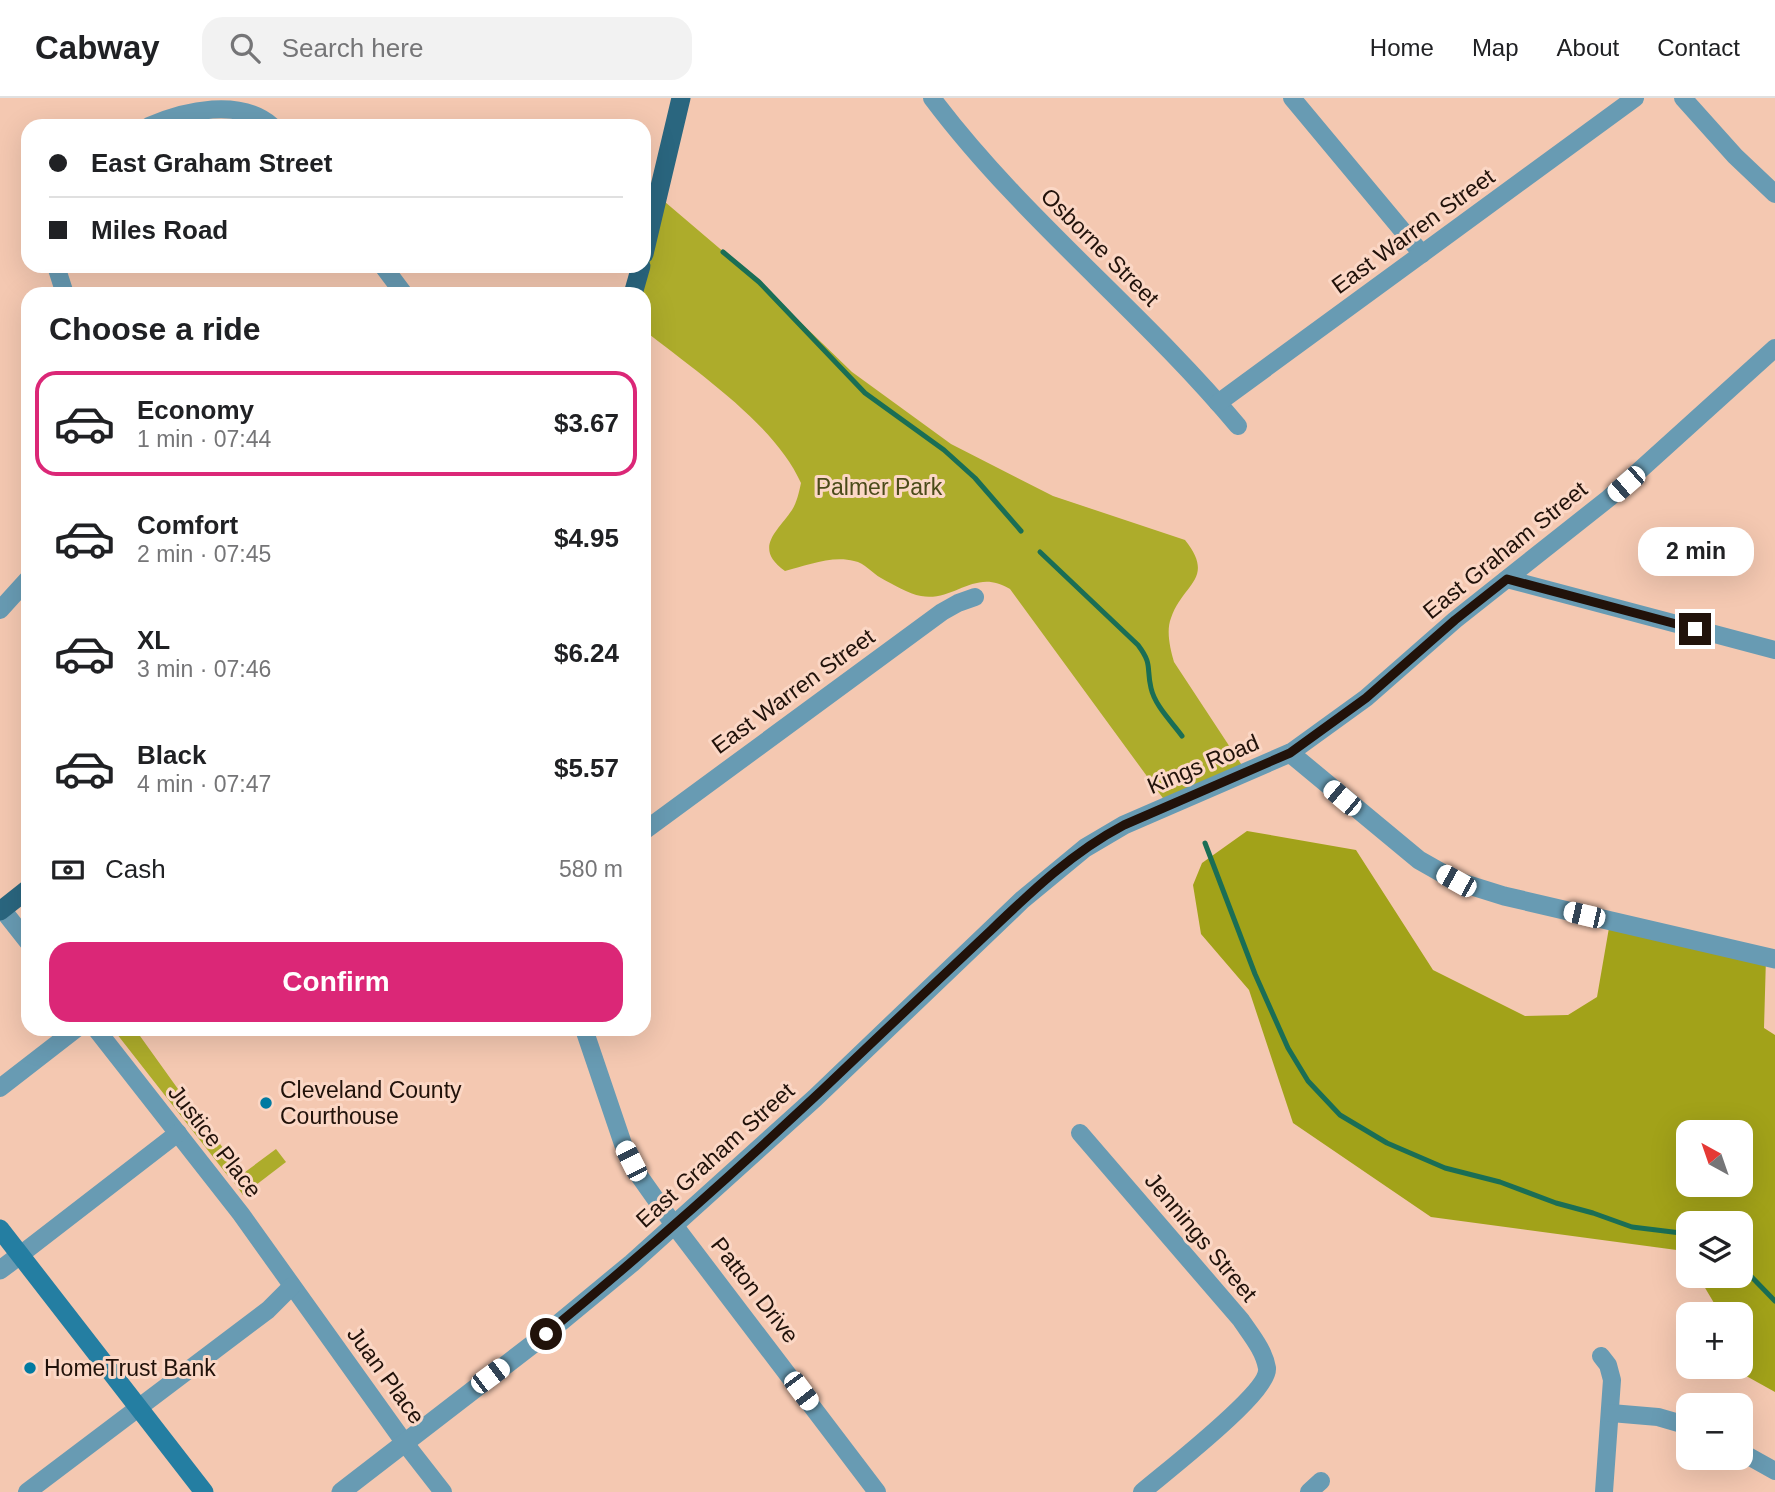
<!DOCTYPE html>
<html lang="en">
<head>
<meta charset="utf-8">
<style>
  body { margin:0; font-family:Arial,sans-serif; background:#f2f2f2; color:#202124; height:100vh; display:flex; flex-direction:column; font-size:26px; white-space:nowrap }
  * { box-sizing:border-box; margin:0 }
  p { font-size:23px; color:#757577 }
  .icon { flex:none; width:38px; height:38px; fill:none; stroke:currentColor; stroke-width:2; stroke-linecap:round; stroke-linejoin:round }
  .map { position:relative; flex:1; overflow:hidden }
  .sheet { position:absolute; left:21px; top:189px; width:630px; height:749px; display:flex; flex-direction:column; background:#fff; border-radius:21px; box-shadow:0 7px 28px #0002 }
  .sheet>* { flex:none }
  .top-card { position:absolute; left:21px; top:21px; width:630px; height:154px; border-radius:21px; box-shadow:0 7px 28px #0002; display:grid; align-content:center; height:154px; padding:0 28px; background:#fff }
  .needle { width:46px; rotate:320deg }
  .buttons { position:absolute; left:1676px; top:1022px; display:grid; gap:14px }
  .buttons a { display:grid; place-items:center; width:77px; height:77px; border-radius:14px; background:#fff; box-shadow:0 7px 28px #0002; font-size:35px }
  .end { position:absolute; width:32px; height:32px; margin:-16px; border:9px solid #21120a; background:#fff; box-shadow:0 0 0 4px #fff }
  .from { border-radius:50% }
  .bubble { position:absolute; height:49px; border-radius:21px; background:#fff; box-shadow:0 7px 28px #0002; font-size:23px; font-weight:700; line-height:49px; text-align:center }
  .car { position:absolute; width:21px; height:42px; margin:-21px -10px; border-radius:9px; box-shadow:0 0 5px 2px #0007; background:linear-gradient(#fff 24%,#345 0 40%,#fff 0 76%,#345 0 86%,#fff 0) }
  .top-card b { display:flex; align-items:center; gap:24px; height:66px; font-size:26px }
  .top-card b+b { border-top:2px solid #e0e0e0 }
  .top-card i { width:18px; height:18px; background:#202124 }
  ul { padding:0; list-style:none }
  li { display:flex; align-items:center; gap:21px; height:105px; margin:0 14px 10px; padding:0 14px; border:4px solid transparent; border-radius:21px }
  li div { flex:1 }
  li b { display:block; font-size:26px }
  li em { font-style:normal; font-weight:700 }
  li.active { border-color:#db2777 }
  li>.icon { width:63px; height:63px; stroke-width:1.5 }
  h2 { padding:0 28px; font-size:32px; line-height:84px }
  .pay { display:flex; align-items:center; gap:18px; height:77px; padding:0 28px; font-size:26px }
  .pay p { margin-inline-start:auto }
  .primary-button { display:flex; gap:14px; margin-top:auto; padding:14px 28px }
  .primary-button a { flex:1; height:80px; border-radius:21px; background:#db2777; color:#fff; font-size:28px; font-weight:700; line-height:80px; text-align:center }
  header { display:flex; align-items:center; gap:42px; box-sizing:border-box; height:98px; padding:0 35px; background:#fff; border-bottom:2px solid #e0e0e0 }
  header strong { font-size:33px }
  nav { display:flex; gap:38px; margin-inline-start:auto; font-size:24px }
  .search { width:490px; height:63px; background:#f2f2f2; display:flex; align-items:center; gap:18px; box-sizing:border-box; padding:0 24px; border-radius:21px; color:#757577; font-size:26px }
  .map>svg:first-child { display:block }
</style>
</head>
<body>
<header>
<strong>Cabway</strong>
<div class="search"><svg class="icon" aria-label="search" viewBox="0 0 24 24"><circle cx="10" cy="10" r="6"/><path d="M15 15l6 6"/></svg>Search here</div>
<nav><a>Home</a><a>Map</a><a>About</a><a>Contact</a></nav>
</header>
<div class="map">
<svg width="1775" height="1394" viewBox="0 0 1775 1394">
  <rect width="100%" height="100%" fill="#f4c8b1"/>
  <!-- green -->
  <g fill="#adac2b">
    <path d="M 658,98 L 759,184 L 852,274 L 951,346 L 1053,398 L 1185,442 C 1216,481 1183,485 1171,520 C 1166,533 1170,550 1174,564 L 1247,675 L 1168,707 L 1010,491 C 975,469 955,504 921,498 C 909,496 892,486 881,480 C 872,475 865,465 854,463 C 832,457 805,468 785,473 C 753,450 777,434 792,412 C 797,404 799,394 801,385 C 774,325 695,273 644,232 L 644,196 L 633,196 Z"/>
    <polygon points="113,931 135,931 178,991 176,993 193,1014 192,1017 217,1048 220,1046 239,1070 228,1078"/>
    <polygon points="276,1051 286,1064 243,1097 233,1083"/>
  </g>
  <!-- forest -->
  <path fill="#a2a219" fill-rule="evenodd" d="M 1247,733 L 1356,752 L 1433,872 L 1525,918 L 1568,917 L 1597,899 L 1610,824 L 1766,859 L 1764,930 L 1775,937 L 1775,1294 L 1730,1269 L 1741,1269 L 1741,1216 L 1714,1216 L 1714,1205 L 1698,1178 L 1741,1178 L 1741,1125 L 1689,1125 L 1689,1161 L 1684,1153 L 1431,1119 L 1293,1025 L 1249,892 L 1201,836 L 1193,787 L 1202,765 ZM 1689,1034 L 1741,1034 L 1741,1087 L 1689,1087 Z"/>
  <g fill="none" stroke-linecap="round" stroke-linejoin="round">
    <!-- stream -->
    <g stroke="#1a6e55" stroke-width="5">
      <polyline points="723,154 759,184 865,295 944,352 975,380 1021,433"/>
      <path d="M 1040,454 L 1138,547 C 1153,567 1146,569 1151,590 C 1155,608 1172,624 1182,638"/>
      <polyline points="1205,745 1255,876 1288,950 1308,983 1340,1017 1387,1045 1445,1070 1500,1084 1556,1105 1593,1115 1632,1129 1689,1136"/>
      <polyline points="1741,1168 1775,1203"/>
    </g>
    <!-- minor -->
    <g stroke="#689bb3" stroke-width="18">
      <path d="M 932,0 C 1022,120 1142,213 1238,328"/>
      <polyline points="1292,0 1422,156"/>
      <polyline points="1683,0 1735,58 1775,96"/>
      <path d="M 149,28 C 186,12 240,0 272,28"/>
      <polyline points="56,168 65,196"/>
      <polyline points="383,168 404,196"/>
      <polyline points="1218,305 1635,0"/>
      <polyline points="1507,481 1775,552"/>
      <polyline points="0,512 28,481"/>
      <polyline points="1290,655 1366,600 1455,522 1609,400 1775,250"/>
      <polyline points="644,733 942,514 958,505 975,499"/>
      <polyline points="2,811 28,844"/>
      <polyline points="96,931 241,1116 404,1344 443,1394"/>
      <polyline points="584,931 623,1046 640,1079 674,1127 877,1394"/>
      <polyline points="0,990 76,931"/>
      <path d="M 1080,1035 L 1241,1222 C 1251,1237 1264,1252 1267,1270 C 1270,1294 1164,1375 1142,1394"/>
      <polyline points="20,1157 178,1035"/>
      <polyline points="1601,1258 1608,1267 1612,1282 1604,1394"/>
      <polyline points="1611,1315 1658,1319 1689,1328"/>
      <polyline points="1741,1354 1775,1373"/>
      <polyline points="27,1394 268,1212 292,1188"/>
      <polyline points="1309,1394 1321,1383"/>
    </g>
    <!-- tertiary -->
    <g stroke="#689bb3" stroke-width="19">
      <polyline points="0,1172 20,1157"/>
      <polyline points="341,1394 546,1236 632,1165 815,1000 1022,802 1085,750 1124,727 1290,655 1419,762 1456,783 1504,798 1775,861"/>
    </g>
    <!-- secondary -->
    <polyline stroke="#247ea2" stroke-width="19" points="0,1131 204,1394"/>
    <!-- primary -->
    <g stroke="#2a667f" stroke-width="19">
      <polyline points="644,156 681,0"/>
      <polyline points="633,196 641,168"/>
      <polyline points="0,813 28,791"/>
    </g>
  </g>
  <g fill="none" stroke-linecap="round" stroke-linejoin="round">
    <!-- route -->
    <path stroke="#21120a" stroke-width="9" d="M 546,1236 C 661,1141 772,1041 879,938 C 915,904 951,870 987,836 C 1030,795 1071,755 1124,727 L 1290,655 L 1366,600 L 1455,522 L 1507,481 L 1695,531"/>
  </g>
  <!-- markers -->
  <g fill="#007aa1" stroke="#fbd7c5" stroke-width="2.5">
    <circle cx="266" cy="1005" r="7"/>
    <circle cx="30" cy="1270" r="7"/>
  </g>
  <g text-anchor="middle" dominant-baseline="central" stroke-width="6" stroke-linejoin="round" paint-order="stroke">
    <!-- street labels -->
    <g font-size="23" fill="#21120a" stroke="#fbd7c5">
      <text transform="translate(1413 133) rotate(-36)">East Warren Street</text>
      <text transform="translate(1100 149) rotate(45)">Osborne Street</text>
      <text transform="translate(1505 452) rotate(-39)">East Graham Street</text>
      <text transform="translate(793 593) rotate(-36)">East Warren Street</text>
      <text transform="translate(1203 666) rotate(-23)">Kings Road</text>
      <text transform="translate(215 1043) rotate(52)">Justice Place</text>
      <text transform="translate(715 1057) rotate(-42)">East Graham Street</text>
      <text transform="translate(1201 1139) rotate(50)">Jennings Street</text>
      <text transform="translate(755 1192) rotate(52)">Patton Drive</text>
      <text transform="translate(386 1277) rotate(54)">Juan Place</text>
    </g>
    <!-- park labels -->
    <g font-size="23" fill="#4b4b19" stroke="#fbd7c5">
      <text x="879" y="389">Palmer Park</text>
    </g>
    <!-- poi labels -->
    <g font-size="23" fill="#21120a" stroke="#fbd7c5" text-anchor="start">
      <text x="280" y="992">Cleveland County<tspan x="280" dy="26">Courthouse</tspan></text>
      <text x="44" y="1270">HomeTrust Bank</text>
    </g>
  </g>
</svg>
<div class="buttons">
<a><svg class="needle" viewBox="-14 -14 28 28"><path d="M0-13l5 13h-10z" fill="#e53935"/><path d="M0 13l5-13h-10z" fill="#757577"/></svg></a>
<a><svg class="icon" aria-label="layers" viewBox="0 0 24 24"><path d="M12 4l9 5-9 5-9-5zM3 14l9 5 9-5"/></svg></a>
<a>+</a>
<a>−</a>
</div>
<i class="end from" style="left:546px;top:1236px"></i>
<i class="end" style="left:1695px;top:531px"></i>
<div class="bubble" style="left:1638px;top:429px;width:116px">2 min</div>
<i class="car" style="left:1626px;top:386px;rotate:229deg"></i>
<i class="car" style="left:1342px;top:700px;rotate:310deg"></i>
<i class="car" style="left:1456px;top:783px;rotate:299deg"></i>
<i class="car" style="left:1584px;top:817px;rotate:283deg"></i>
<i class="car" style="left:631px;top:1063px;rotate:333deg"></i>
<i class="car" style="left:490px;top:1278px;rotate:53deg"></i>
<i class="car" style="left:801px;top:1293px;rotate:143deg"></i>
<div class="top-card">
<b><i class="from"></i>East Graham Street</b>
<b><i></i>Miles Road</b>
</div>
<section class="sheet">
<h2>Choose a ride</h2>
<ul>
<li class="active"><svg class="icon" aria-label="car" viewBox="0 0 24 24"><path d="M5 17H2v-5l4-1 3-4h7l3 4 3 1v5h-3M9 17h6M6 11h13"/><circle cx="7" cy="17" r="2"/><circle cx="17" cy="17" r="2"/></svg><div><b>Economy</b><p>1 min · 07:44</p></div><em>$3.67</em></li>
<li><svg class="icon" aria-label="car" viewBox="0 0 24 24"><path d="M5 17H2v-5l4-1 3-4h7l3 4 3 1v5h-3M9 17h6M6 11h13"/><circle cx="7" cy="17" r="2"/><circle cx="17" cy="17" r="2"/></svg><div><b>Comfort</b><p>2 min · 07:45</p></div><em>$4.95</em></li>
<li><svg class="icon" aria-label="car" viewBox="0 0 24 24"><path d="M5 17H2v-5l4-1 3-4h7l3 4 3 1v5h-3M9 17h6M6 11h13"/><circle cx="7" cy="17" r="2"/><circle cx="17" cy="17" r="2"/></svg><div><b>XL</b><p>3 min · 07:46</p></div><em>$6.24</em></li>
<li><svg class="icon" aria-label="car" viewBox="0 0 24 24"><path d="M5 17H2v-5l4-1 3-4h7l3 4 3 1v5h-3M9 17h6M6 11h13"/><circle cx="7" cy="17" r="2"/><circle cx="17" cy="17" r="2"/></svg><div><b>Black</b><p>4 min · 07:47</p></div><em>$5.57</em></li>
</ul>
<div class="pay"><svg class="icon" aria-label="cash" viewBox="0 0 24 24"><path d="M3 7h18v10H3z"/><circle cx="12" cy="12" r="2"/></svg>Cash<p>580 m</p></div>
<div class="primary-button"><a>Confirm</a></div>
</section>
</div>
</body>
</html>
